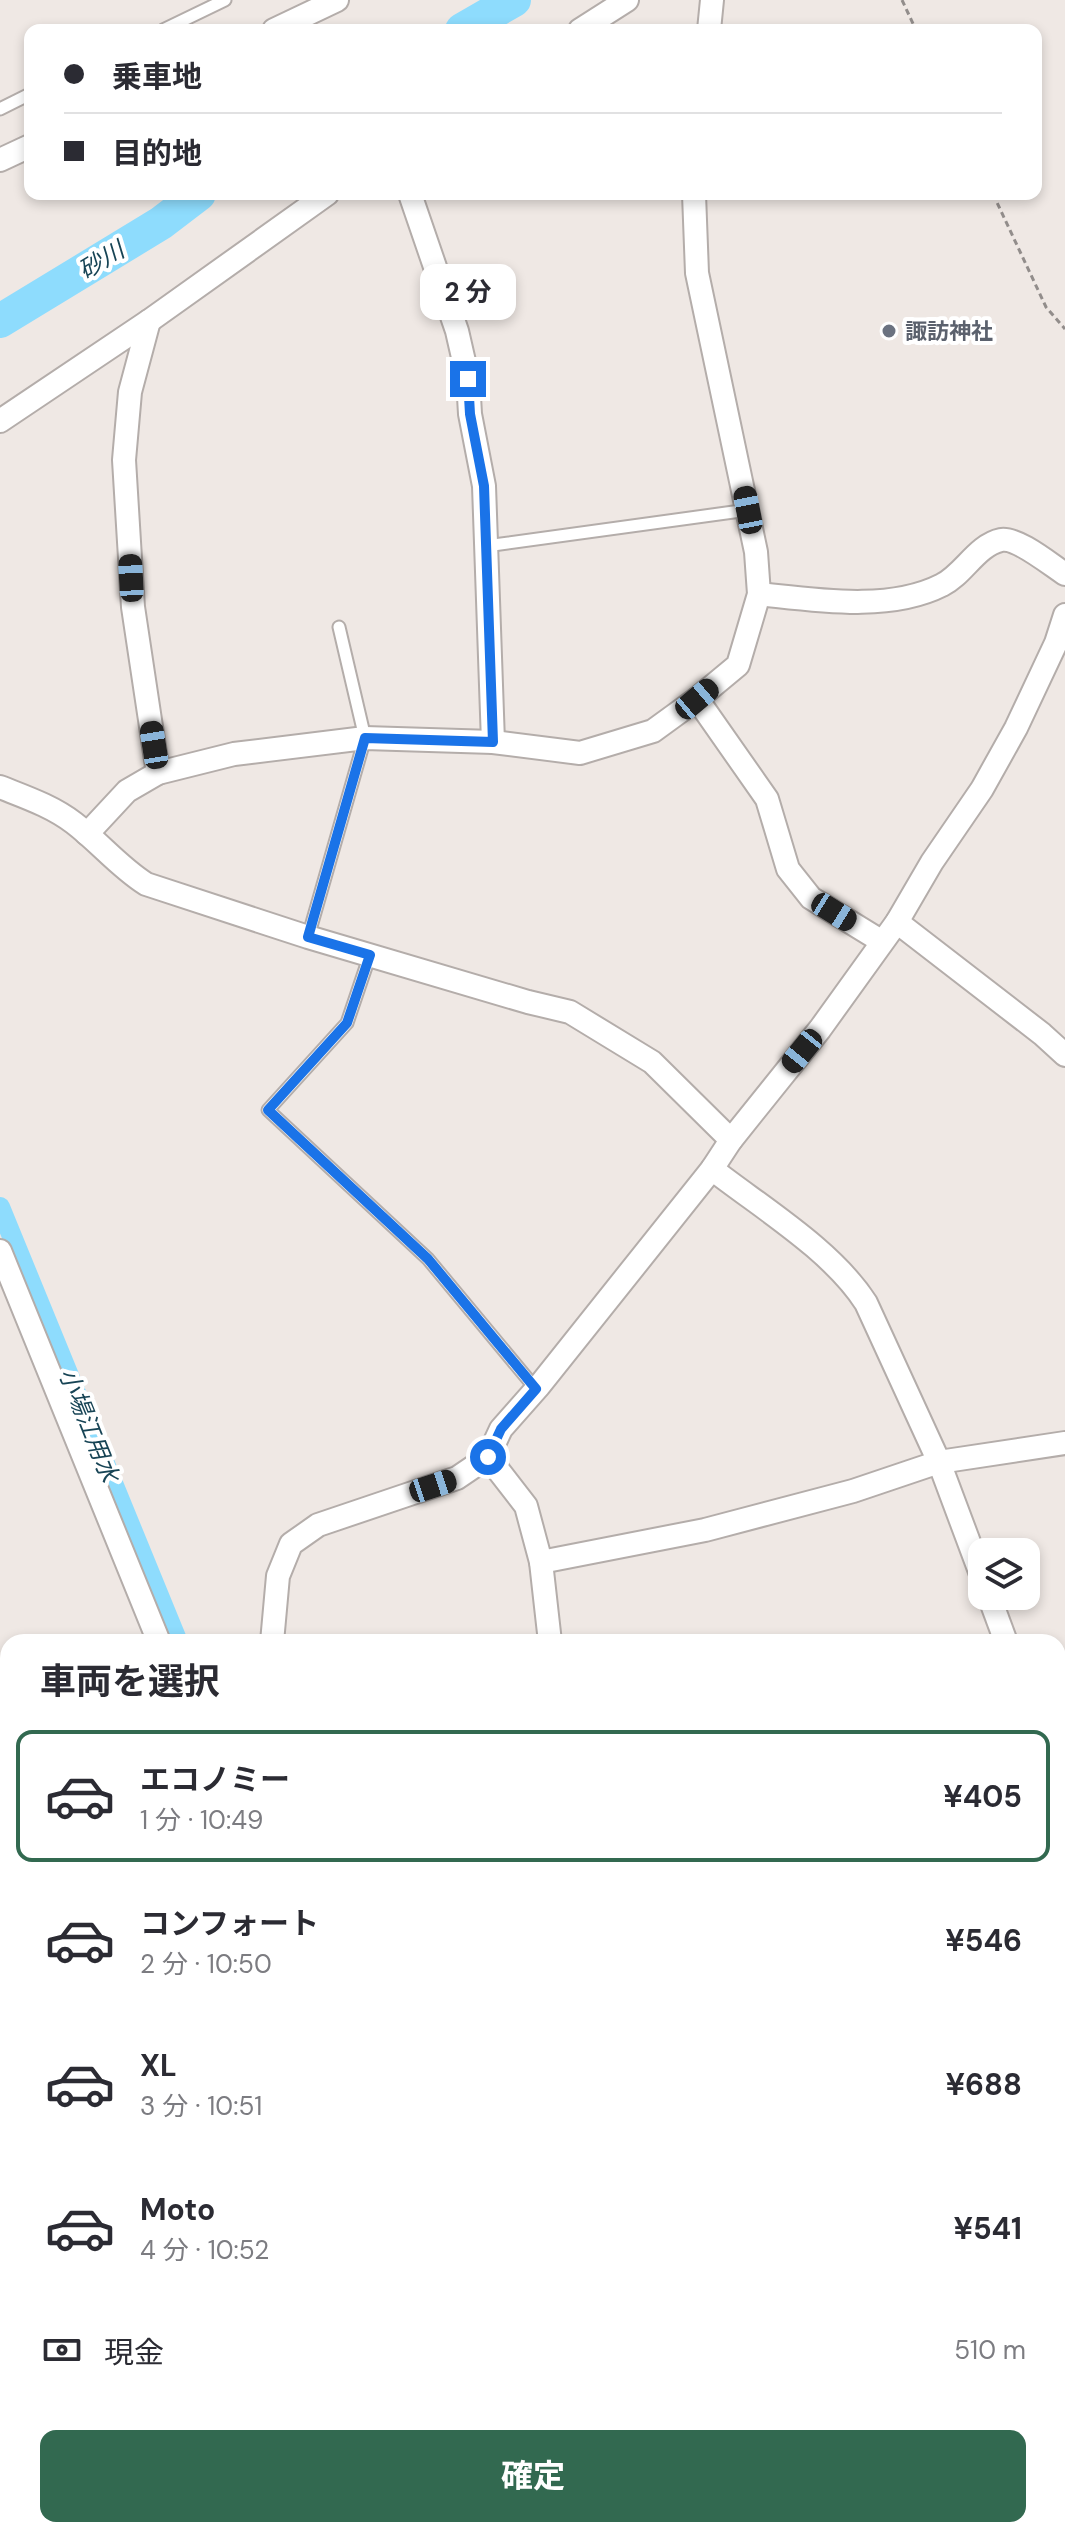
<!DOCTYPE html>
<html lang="ja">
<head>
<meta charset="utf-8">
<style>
  body { margin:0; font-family:"DM Sans","Noto Sans JP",sans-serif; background:#f7f7f7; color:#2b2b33; height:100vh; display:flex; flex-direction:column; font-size:30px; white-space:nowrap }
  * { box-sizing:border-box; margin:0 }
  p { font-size:26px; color:#7c7c81 }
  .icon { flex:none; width:44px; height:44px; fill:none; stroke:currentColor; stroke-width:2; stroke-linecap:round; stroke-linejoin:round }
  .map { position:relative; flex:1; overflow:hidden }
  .side { position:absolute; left:0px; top:1634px; width:1066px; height:904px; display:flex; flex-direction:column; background:#fff; border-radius:24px 24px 0 0; box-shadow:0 4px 12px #0003 }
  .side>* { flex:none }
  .top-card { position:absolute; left:24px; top:24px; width:1018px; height:176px; border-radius:16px; box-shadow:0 4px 12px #0003; display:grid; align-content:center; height:176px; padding:0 40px; background:#fff }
  .tools { position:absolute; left:968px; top:1538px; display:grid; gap:16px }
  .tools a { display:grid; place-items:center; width:72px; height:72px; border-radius:16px; background:#fff; box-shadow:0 4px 12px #0003; font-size:40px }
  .end { position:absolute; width:36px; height:36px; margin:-18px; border:10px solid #1a73e8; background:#fff; box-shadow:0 0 0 4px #fff }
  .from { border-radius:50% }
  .bubble { position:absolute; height:56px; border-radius:16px; background:#fff; box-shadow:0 4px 12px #0003; font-size:26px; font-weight:700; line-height:56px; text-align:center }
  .car { position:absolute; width:24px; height:48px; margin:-24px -12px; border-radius:10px; box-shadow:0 0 6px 2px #0007; background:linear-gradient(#222 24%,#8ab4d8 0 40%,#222 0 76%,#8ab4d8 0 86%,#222 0) }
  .top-card b { display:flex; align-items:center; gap:28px; height:76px; font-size:30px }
  .top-card b+b { border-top:2px solid #e1e1e2 }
  .top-card i { width:20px; height:20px; background:#2b2b33 }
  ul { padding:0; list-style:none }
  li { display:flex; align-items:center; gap:24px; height:132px; margin:0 16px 12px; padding:0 24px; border:4px solid transparent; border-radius:16px }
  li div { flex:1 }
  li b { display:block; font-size:30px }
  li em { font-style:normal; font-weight:700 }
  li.current { border-color:#326950 }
  li>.icon { width:72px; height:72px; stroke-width:1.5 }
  h2 { padding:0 40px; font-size:36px; line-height:96px }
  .pay { display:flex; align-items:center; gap:20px; height:88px; padding:0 40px; font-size:30px }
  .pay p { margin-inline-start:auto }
  .primary-button { display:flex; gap:16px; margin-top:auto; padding:16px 40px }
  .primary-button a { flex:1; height:92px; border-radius:16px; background:#326950; color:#fff; font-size:32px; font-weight:700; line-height:92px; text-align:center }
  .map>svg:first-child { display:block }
</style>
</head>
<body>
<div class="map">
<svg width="1065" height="2538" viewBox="0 0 1065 2538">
  <rect width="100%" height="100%" fill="#efe8e4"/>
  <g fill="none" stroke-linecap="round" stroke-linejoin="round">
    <!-- canal -->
    <polyline stroke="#8edcfd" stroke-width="20" points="0,1207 178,1642"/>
    <!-- river -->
    <g stroke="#8edcfd" stroke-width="34">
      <polyline points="462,30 514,0"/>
      <polyline points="0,321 161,223 199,194"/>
      <polyline points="0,2006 8,2002"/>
    </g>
    <defs>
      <g id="lane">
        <polyline points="163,30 225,0"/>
        <polyline points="0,109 30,94"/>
        <polyline points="486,546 748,510"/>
        <polyline points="308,937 365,738 339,627"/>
        <polyline points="370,955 347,1023 268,1110 428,1259 536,1389"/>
      </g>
      <g id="street">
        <polyline points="274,30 337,0"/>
        <polyline points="580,30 627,0"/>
        <polyline points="709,30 712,0"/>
        <polyline points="0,160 30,146"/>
        <polyline points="410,194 457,331 468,379 470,414 484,486 493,742"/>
        <polyline points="149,321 130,392 124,460 133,607 158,773"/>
        <polyline points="0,421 149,321 327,194"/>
        <path d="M 759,594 C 816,600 889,612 942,585 C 963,575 977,545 1001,540 C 1017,537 1051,565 1065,574"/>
        <polyline points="697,699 767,799 788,869 811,898 881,941"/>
        <path d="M 0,787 C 25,797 52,806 74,823 C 99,842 119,867 146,884 L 308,937 L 528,1002 L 570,1012 L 652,1062 L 731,1140"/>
        <polyline points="87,834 127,791 158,773 234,754 365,738 493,742 580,753 653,731 697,699 738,665 759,594 756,552 697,273 694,194"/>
        <polyline points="897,922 1042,1034 1065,1055"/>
        <path d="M 712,1169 C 762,1208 832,1250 866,1303 L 939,1462 L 982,1577"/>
        <polyline points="0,1251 159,1642"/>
        <polyline points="488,1457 526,1506 541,1562 550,1642"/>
        <polyline points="541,1562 705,1530 853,1491 939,1462 1065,1443"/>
        <polyline points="989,1596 1006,1642"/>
        <polyline points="272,1642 278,1576 291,1544 318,1525 457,1478 488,1457 501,1429 539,1386 712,1169 731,1140 820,1029 897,922 932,862 982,789 1016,728 1056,643 1065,615"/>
        <polyline points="0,1723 8,1720"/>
        <polyline points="1058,1778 1065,1795"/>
        <polyline points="1058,2069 1065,2043"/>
        <polyline points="594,2530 599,2538"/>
        <polyline points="769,2538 785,2530"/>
      </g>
      <g id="highway">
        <polyline points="1058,1973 1065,1953"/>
        <polyline points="737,2538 743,2530"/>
      </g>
    </defs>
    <!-- lane casing -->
    <use href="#lane" stroke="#b4adaa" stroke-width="15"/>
    <!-- street casing -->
    <use href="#street" stroke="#b4adaa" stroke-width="26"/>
    <!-- highway casing -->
    <use href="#highway" stroke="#b4adaa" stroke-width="44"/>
    <!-- path -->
    <g stroke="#928d8b" stroke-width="3" stroke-dasharray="6 4" stroke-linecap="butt">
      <polyline points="902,0 916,30"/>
      <polyline points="993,194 1046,307 1065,329"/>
      <polyline points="0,2229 8,2225"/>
      <polyline points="116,2538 133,2530"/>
    </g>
    <!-- lane -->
    <use href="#lane" stroke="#fff" stroke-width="11"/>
    <!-- street -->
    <use href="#street" stroke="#fff" stroke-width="22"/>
    <!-- highway -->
    <use href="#highway" stroke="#fff" stroke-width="40"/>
  </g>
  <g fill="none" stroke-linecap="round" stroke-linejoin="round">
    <!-- route -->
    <polyline stroke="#1a73e8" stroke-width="10" points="468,379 470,414 484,486 493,742 365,738 308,937 370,955 347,1023 268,1110 428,1259 536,1389 501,1429 488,1457"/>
  </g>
  <!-- markers -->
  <circle fill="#6b7280" stroke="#fff" stroke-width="3" cx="889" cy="331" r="8"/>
  <g text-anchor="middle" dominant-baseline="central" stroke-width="8" stroke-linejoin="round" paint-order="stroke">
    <!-- worship labels -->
    <g font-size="22" font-weight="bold" fill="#5b616d" stroke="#fff" text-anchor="start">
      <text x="905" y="331">諏訪神社</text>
    </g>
    <!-- water labels -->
    <g font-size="24" font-style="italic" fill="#174455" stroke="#fff">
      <text transform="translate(101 260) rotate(-31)">砂川</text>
      <text transform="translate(89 1425) rotate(68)">小場江用水</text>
    </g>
  </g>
</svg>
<div class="tools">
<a><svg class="icon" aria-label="layers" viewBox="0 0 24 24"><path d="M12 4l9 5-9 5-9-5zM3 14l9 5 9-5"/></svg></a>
</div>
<i class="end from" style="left:488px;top:1457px"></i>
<i class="end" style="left:468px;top:379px"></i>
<div class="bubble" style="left:420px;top:264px;width:96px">2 分</div>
<i class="car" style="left:748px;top:510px;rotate:349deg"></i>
<i class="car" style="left:131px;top:578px;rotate:357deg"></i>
<i class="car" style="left:697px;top:699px;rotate:50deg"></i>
<i class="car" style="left:154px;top:745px;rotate:351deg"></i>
<i class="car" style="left:834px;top:912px;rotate:122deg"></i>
<i class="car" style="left:802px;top:1051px;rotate:219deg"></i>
<i class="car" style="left:433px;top:1486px;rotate:72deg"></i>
<div class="top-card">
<b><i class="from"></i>乗車地</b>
<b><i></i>目的地</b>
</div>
<section class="side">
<h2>車両を選択</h2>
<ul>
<li class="current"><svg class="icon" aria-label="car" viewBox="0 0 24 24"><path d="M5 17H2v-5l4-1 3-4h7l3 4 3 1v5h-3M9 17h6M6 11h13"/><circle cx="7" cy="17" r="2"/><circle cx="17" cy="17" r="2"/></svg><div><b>エコノミー</b><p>1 分 · 10:49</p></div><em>¥405</em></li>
<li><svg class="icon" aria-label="car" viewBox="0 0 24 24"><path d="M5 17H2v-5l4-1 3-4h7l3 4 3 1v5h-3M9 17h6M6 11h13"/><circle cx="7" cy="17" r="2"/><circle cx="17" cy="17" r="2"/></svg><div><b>コンフォート</b><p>2 分 · 10:50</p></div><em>¥546</em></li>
<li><svg class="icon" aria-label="car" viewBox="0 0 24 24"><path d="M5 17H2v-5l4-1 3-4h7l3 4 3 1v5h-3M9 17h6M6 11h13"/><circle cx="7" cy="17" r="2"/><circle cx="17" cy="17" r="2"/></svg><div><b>XL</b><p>3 分 · 10:51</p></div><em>¥688</em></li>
<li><svg class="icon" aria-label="car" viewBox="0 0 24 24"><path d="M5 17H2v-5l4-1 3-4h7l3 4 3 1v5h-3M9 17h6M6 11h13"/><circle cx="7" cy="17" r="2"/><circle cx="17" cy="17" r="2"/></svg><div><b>Moto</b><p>4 分 · 10:52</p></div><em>¥541</em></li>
</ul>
<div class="pay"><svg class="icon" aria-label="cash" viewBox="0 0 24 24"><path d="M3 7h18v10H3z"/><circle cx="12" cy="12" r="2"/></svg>現金<p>510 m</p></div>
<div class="primary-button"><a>確定</a></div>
</section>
</div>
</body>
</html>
